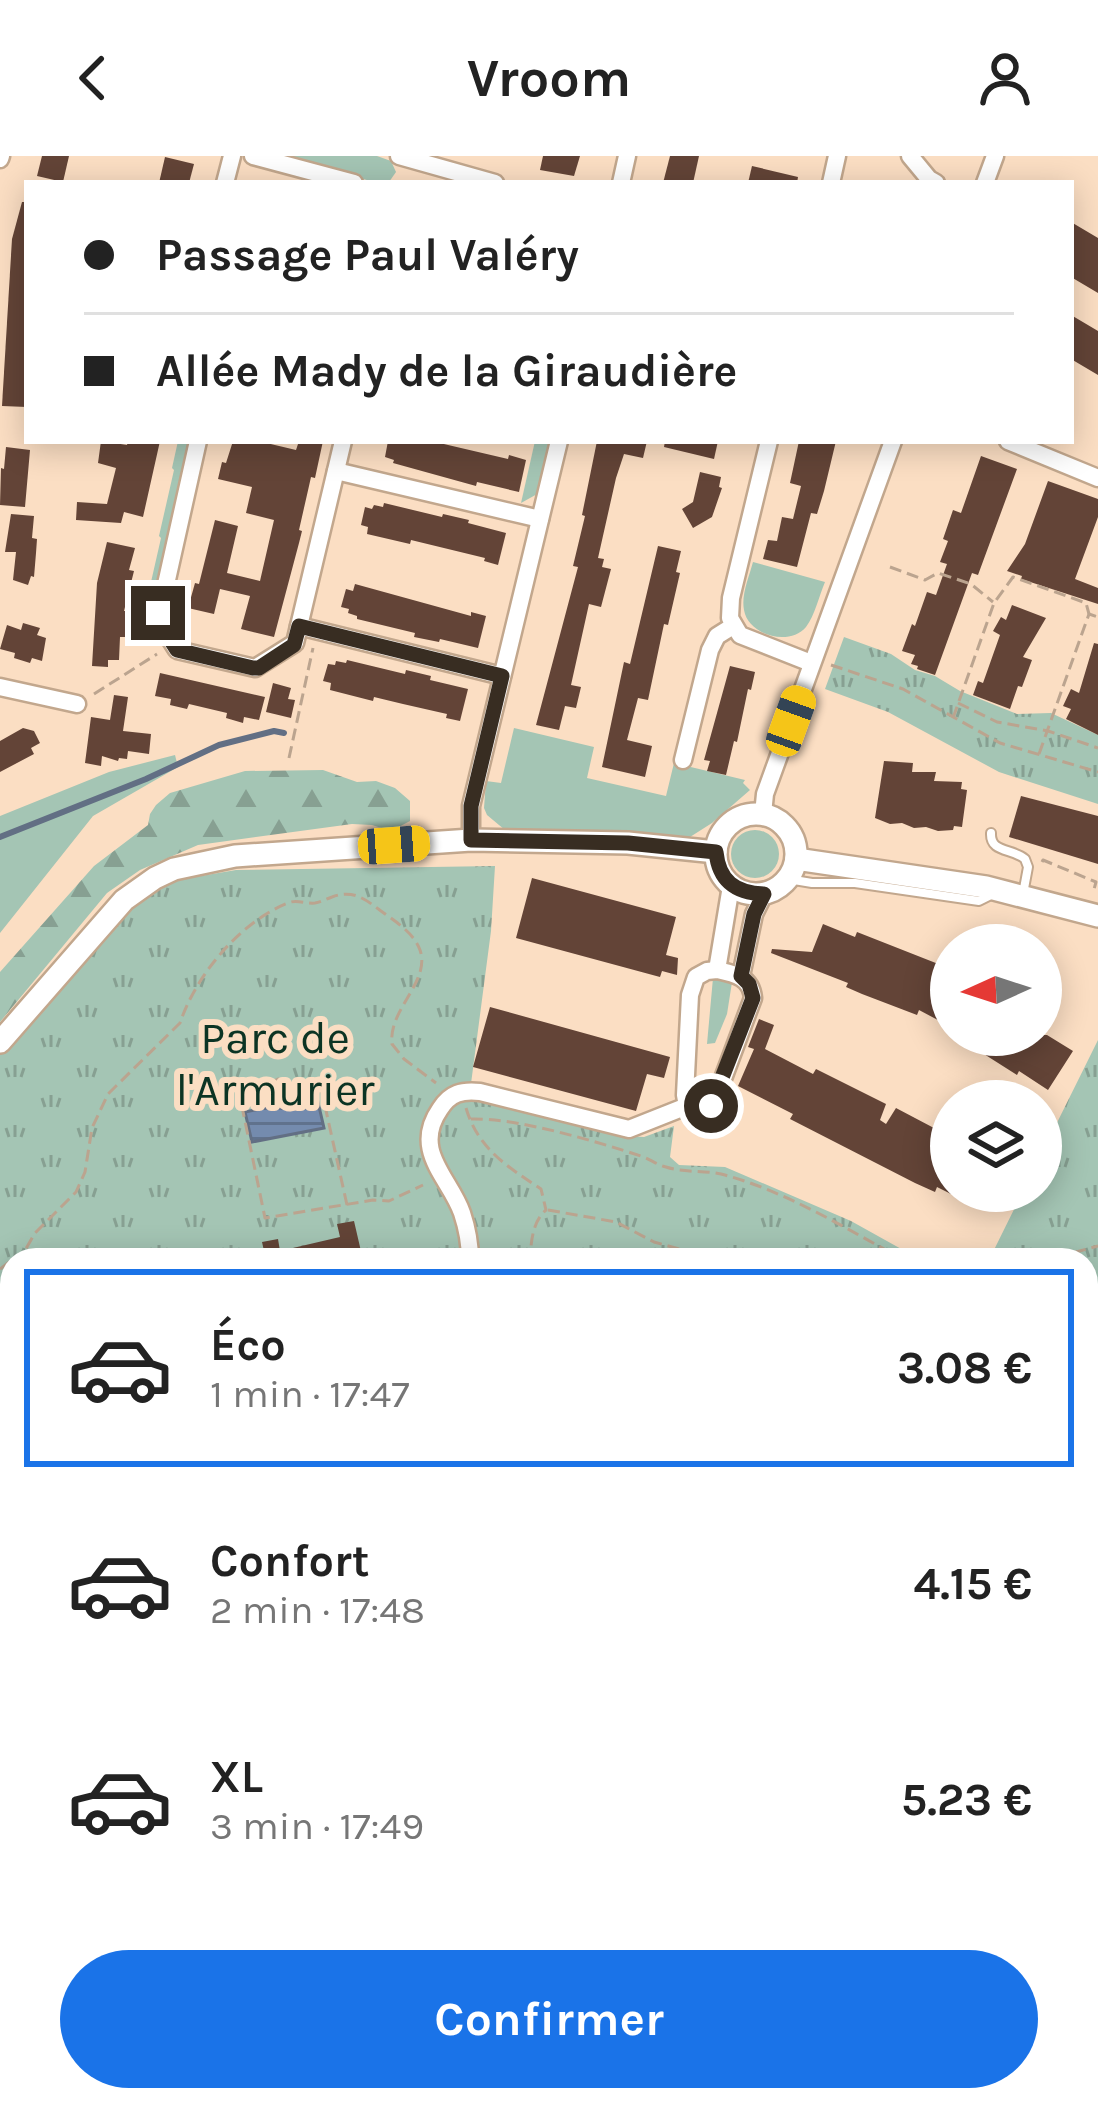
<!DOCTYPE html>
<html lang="fr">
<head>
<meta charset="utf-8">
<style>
  body { margin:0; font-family:Karla,sans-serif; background:#f2f2f2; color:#222; height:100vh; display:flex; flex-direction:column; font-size:45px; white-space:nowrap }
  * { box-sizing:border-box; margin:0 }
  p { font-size:39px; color:#767676 }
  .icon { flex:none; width:66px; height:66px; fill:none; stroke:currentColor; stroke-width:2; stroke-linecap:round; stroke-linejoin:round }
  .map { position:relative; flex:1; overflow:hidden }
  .details { position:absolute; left:0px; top:1092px; width:1098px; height:864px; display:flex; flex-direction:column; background:#fff; border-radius:36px 36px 0 0; box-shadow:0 6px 30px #0003 }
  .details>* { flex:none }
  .top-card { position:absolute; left:24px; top:24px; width:1050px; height:264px; border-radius:0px; box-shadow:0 6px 30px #0003; display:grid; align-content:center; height:264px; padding:0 60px; background:#fff }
  .needle { width:78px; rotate:267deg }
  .controls { position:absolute; left:930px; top:768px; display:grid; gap:24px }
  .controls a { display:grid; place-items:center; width:132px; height:132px; border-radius:50%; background:#fff; box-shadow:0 6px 30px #0003; font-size:60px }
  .end { position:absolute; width:54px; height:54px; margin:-27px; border:15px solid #382d22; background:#fff; box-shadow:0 0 0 6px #fff }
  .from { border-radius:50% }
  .car { position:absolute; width:36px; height:72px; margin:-36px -18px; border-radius:15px; box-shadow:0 0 9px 3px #0007; background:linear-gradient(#f5c518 24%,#345 0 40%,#f5c518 0 76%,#345 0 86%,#f5c518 0) }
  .top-card b { display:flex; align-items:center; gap:42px; height:114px; font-size:45px }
  .top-card b+b { border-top:3px solid #e0e0e0 }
  .top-card i { width:30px; height:30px; background:#222 }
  ul { padding:21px 0 0; list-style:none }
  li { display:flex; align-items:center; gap:36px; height:198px; margin:0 24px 18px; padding:0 36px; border:6px solid transparent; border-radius:0px }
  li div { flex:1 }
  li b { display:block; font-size:45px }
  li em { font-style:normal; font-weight:700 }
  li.current { border-color:#1a73e8 }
  li>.icon { width:108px; height:108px; stroke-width:1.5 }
  .primary-button { display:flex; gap:24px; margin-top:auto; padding:24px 60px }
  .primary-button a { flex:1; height:138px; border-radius:72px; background:#1a73e8; color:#fff; font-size:48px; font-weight:700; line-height:138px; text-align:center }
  header { display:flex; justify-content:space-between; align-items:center; height:156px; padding:0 60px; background:#fff; font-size:54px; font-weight:700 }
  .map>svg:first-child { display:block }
</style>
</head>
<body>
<header><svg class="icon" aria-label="back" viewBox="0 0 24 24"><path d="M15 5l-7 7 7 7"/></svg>Vroom<svg class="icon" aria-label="person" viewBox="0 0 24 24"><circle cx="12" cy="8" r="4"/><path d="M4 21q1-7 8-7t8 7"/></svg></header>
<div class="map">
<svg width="1098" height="1956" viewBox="0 0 1098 1956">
  <defs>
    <pattern id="forest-firs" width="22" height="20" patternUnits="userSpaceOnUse" patternTransform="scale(3)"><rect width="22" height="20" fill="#a4c5b4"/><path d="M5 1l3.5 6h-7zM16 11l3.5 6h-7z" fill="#87a092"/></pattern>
    <pattern id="park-tufts" width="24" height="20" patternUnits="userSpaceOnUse" patternTransform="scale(3)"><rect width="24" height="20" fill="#a4c5b4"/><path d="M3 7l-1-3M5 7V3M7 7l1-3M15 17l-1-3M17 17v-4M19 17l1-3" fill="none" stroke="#87a092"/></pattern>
    <pattern id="water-rules" width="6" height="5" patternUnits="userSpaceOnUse" patternTransform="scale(3)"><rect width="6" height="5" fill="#748bae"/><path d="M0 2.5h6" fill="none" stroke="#60728d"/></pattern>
  </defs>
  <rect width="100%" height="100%" fill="#fbdec3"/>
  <!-- grass -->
  <g fill="#a4c5b4">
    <polygon points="278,0 377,0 391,5 396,16 389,26 378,27"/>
    <polygon points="178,285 190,285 151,449 146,448 161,382 159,380 174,314 172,312"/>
    <polygon points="535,285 552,285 539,337 521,347"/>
    <path d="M 753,406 L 825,426 C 819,440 815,459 806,471 C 789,491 748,479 744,454 C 741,439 749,421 753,406 Z"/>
    <polygon points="514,572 594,591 587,622 666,640 674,607 745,624 743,627 750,634 712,667 690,681 505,674 487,659 484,652 486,625 501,627"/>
    <polygon points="175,599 178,611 93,660 0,777 0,660 109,616"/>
    <circle cx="755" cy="698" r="24"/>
    <polygon points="713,822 732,826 727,858 715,887 707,888"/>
    <polygon points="12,1534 12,1671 0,1650 0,1542"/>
  </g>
  <!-- forest -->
  <polygon fill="url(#forest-firs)" points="323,614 357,626 376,625 395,632 410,645 410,665 391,675 372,669 352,668 198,689 140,714 107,737 0,866 0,816 94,710 148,669 150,658 156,649 170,637 245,615"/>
  <!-- park -->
  <g fill="url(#park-tufts)">
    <polygon points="844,481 891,498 915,514 935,520 960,535 1017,558 1051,557 1098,579 1098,648 999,616 888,556 825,533"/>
    <polygon points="495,710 491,775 469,943 481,943 627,980 644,981 674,970 670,1001 679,1009 725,1011 851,1065 921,1104 12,1104 12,1534 0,1541 0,899 96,783 130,750 177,724 236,714"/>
    <polygon points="1098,884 1098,1266 1086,1286 1086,1104 989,1104 1023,1035 1041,1035 1041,999"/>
  </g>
  <!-- water -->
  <path fill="url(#water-rules)" stroke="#626f84" stroke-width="3" d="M 281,925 C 286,931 295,936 299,945 L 317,942 L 324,972 L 252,986 L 245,956 L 264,952 L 264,942 L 272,933 L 272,928 Z"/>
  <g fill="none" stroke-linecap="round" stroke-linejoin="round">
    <!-- stream -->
    <polyline stroke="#626f84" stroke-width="6" points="0,681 146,623 219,589 274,575 284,577"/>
  </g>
  <!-- building -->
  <g fill="#634437">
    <polygon points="42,0 69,0 63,26 37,20"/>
    <polygon points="543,0 580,0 574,20 540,14"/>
    <polygon points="670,0 699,0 693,27 663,27"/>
    <polygon points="165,1 194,8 189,27 159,27"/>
    <polygon points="752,10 798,21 797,27 748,27"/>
    <polygon points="22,46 27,46 27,251 2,250 12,83"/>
    <polygon points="1071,66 1098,82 1098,137 1071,121"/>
    <polygon points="1071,159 1098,175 1098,219 1071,203"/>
    <polygon points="101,285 127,289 128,285 160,285 143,361 124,356 121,367 76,364 77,346 107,348 116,312 98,307"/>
    <polygon points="233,285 258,285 296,294 299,285 323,285 315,322 311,321 309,330 299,374 302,375 299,387 274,481 241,473 250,440 220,433 214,458 188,452 195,427 199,428 215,364 238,370 227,417 260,425 274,364 246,357 252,331 218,323 222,306 226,307"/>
    <polygon points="388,285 431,285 508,303 509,299 526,304 519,336 477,326 476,330 393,307 394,304 385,301"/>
    <polygon points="597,285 647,285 643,302 624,298 616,322 598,402 604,403 602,411 611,413 601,451 589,448 571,529 581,531 576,552 565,550 559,574 536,569 578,411 573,410 585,360 582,359"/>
    <polygon points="665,285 718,285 714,303 664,291"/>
    <polygon points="799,285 836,285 824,335 817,358 811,357 797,411 763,403 768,384 777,385 782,361 793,363 801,330 790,327"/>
    <polygon points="6,291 30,294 25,351 0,349 1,312 4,313"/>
    <polygon points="981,300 1017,313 978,419 972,417 935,519 917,513 918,510 911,508 915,499 902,495 912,468 915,470 927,436 936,439 947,408 940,406 948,385 943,383 953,354 961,357"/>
    <polygon points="700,316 721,321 719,331 722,332 712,361 693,372 682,353 693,346"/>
    <polygon points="1048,325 1098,343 1098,361 1075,423 1098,432 1098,448 1021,423 1022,420 1007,415 1025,388"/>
    <polygon points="384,347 442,361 443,358 469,364 468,367 506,377 498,409 484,405 485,402 411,384 410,388 367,378 368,371 361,369 365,351 372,353 374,349 383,351"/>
    <polygon points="11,358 34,360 32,382 37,383 36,397 34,421 31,420 28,429 13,424 16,396 5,396"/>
    <polygon points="107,386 135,392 129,414 134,415 124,455 128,455 126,481 120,481 119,504 108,504 108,511 92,510 97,427"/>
    <polygon points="658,390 681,395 676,416 680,417 668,469 664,468 648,544 638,542 627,584 652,590 645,621 602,611 624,506 630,508"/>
    <polygon points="355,428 471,460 471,456 486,460 478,492 440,483 439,486 414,481 415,477 357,463 357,460 348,457 349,453 341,451 346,433 353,435"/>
    <polygon points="1012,449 1046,462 1023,501 1032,504 1022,531 1018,530 1010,553 973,539 978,525 983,527 1000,479 993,475 1001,461 1006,464"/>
    <polygon points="23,467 40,472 37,479 46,482 42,505 32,502 30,507 14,502 15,497 0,493 7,469 21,474"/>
    <polygon points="1094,487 1098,488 1098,579 1066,563 1071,553 1063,550 1071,533 1079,537"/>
    <polygon points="347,504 405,518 406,514 431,520 430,524 468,533 460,565 446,562 447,558 403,548 374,541 373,545 330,534 331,527 323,525 328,508 335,509 336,505 346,507"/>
    <polygon points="730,510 755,516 751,534 748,533 737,586 734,585 726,619 707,615 710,605 704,604"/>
    <polygon points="160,517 265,541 259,564 244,561 243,567 226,562 227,557 189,548 187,553 170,549 171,543 155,540"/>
    <polygon points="273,527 291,532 288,543 295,544 291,562 266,556"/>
    <polygon points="114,539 128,541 123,575 151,578 149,598 128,595 127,603 119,602 118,605 102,600 101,610 85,607 91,561 110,564"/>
    <polygon points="23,572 34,575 40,587 31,592 34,598 0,616 0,585"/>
    <polygon points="884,605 913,607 912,616 936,616 934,625 962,626 961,633 967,634 962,671 954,670 953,674 938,675 926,671 914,672 902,667 890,668 875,662"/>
    <polygon points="1021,640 1098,660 1098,708 1009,681"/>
    <polygon points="532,722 676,761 666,799 678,802 677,819 662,815 660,821 516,782"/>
    <polygon points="823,768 855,781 857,776 951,813 951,871 919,854 917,859 862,838 846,831 848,827 771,797 772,793 812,796"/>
    <polygon points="490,851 670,901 664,922 647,918 636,955 473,911"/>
    <polygon points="759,863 774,869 765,893 813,918 816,913 886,948 880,964 886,968 896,952 951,981 951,1038 937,1031 935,1036 915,1027 790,963 793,958 738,930 754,893 748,891"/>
    <polygon points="954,879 1047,879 1073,895 1048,934 1019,915 1017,919"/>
    <polygon points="354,1065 363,1104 266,1104 262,1086 278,1083 280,1095 340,1081 337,1068"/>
  </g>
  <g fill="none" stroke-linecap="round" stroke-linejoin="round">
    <defs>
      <g id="service">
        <path d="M 991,677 C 990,697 1012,692 1025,703 L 1028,711 L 1023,738"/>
        <polyline points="788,723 812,727 855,727 979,745 993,738"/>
      </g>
      <g id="minor">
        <polyline points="253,0 354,27"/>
        <polyline points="399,0 495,27"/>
        <polyline points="910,0 929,23 936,27"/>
        <polyline points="0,3 1,0"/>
        <polyline points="225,27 232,0"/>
        <polyline points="621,27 627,0"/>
        <polyline points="831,27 837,0"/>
        <polyline points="985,27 995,0"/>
        <polyline points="198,285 158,464 177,494 255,512 295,487 343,285"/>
        <polyline points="769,285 731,442 730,462 740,479 811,507"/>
        <polyline points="1008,285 1098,322"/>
        <polyline points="336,315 540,363"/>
        <polyline points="299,470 502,520"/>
        <polyline points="0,531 77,548"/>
        <polyline points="683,604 710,494 717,480 733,470"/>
        <polyline points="763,658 765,638 893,285"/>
        <polyline points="471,684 471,650 559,285"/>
        <path d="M 717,814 C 735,818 751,821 753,842 L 715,944 C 709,954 698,959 687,950 L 685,939 L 690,839 L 696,821 L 707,815 Z"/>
        <polyline points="717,814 731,730"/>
        <polyline points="741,820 754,758 764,738"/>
        <path d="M 470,1104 C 470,1088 467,1072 462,1057 C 450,1022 411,995 440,953 C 450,937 462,934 480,936 L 629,973 L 687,950"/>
        <polyline points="1086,1521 1098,1525"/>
        <polyline points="452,1944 456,1956"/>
        <polyline points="821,1944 823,1956"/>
        <polyline points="321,1956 356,1944"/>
        <polyline points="703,1956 705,1944"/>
      </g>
      <g id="tertiary">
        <circle cx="756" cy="698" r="40"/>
        <polyline points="796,703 986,731 1098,760"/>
        <polyline points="0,886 124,744 155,722 174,713 235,700 471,684 628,687 716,696"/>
        <polyline points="1086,1718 1098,1683"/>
        <polyline points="1033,1956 1034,1944"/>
      </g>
    </defs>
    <!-- service casing -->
    <use href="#service" stroke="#c2a78d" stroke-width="12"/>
    <!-- minor casing -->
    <use href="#minor" stroke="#c2a78d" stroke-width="21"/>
    <!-- tertiary casing -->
    <use href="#tertiary" stroke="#c2a78d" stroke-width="26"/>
    <!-- path -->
    <g stroke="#bba48f" stroke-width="3" stroke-dasharray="12 6" stroke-linecap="butt">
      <polyline points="890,411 925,424 938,417 971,428 993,446"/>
      <polyline points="831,509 903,533 1000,587 1098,616"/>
      <polyline points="94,538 157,498"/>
      <polyline points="958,547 997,566 1048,575 1098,592"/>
      <polyline points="953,562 994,447 1013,421 1086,447 1089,458"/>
      <polyline points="1039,598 1089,458 1098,461"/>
      <polyline points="289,602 313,492"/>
      <polyline points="1042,706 1043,704 1096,726 1093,737"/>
      <path d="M 466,952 C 478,993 508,1011 541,1033 L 546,1054 C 532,1066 531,1087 530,1104"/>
      <path d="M 471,963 C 519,962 594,985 641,1000 C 650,1003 657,1009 666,1011 C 684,1017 703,1014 721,1018 C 786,1035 845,1072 904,1104"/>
      <polyline points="347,1049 321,932 302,935 289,926 278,923 268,928 258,943 241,946 265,1062 373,1044 389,1045 423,1029"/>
      <polyline points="548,1054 616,1066 654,1086 718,1104"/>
      <path d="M 13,1104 L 24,1096 L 35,1077 L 76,1036 L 85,1016 L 92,972 L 108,938 L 180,867 C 196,819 240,766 288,747 C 297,743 305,748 315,747 C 321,746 326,743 332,741 C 353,733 365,743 381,755 C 395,765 414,777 420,794 C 431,826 388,853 392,888 L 404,903 L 436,927"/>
      <polyline points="1058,1104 1065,1099 1098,1090"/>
      <polyline points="0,1113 12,1104"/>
      <polyline points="0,1207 12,1220"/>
      <polyline points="266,1944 270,1954 274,1956"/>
      <polyline points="170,1956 170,1944"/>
    </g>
    <!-- service -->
    <use href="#service" stroke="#fff" stroke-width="8"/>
    <!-- minor -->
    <use href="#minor" stroke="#fff" stroke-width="16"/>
    <!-- tertiary -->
    <use href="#tertiary" stroke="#fff" stroke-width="21"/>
  </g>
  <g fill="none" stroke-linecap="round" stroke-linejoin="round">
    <!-- route -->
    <path stroke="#382d22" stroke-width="15" d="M 158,457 L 159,466 L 177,494 L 253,512 L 259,512 L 294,489 L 299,470 L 502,520 L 471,650 L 471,684 L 628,687 L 716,696 C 719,725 735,737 764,738 L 754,758 L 741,820 L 749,828 L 753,842 L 711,950"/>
  </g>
  <g text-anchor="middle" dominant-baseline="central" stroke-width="12" stroke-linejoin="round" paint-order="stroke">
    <!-- park labels -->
    <g font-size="45" fill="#0c3424" stroke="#fbdec3">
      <text x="275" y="882">Parc de<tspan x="275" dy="52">l'Armurier</tspan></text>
    </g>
  </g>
</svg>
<div class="controls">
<a><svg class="needle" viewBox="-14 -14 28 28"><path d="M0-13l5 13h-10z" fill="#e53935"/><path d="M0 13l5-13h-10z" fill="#767676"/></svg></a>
<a><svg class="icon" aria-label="layers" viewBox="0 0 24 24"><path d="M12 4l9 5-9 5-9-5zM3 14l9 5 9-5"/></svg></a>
</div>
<i class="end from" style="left:711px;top:950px"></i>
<i class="end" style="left:158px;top:457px"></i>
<i class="car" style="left:791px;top:565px;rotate:20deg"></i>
<i class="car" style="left:394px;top:689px;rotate:86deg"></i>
<div class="top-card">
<b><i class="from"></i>Passage Paul Valéry</b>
<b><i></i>Allée Mady de la Giraudière</b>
</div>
<section class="details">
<ul>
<li class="current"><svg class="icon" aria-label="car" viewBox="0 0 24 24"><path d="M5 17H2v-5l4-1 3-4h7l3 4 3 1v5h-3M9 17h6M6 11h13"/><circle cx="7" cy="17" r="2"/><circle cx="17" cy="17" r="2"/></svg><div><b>Éco</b><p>1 min · 17:47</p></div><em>3.08 €</em></li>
<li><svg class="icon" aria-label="car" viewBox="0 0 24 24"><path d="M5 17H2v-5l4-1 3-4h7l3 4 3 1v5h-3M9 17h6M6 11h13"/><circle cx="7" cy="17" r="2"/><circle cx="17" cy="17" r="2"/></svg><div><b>Confort</b><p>2 min · 17:48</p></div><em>4.15 €</em></li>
<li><svg class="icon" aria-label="car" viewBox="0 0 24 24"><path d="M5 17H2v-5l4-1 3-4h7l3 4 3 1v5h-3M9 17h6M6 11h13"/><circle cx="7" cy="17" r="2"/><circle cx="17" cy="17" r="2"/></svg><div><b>XL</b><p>3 min · 17:49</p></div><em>5.23 €</em></li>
</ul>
<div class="primary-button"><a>Confirmer</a></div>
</section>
</div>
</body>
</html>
